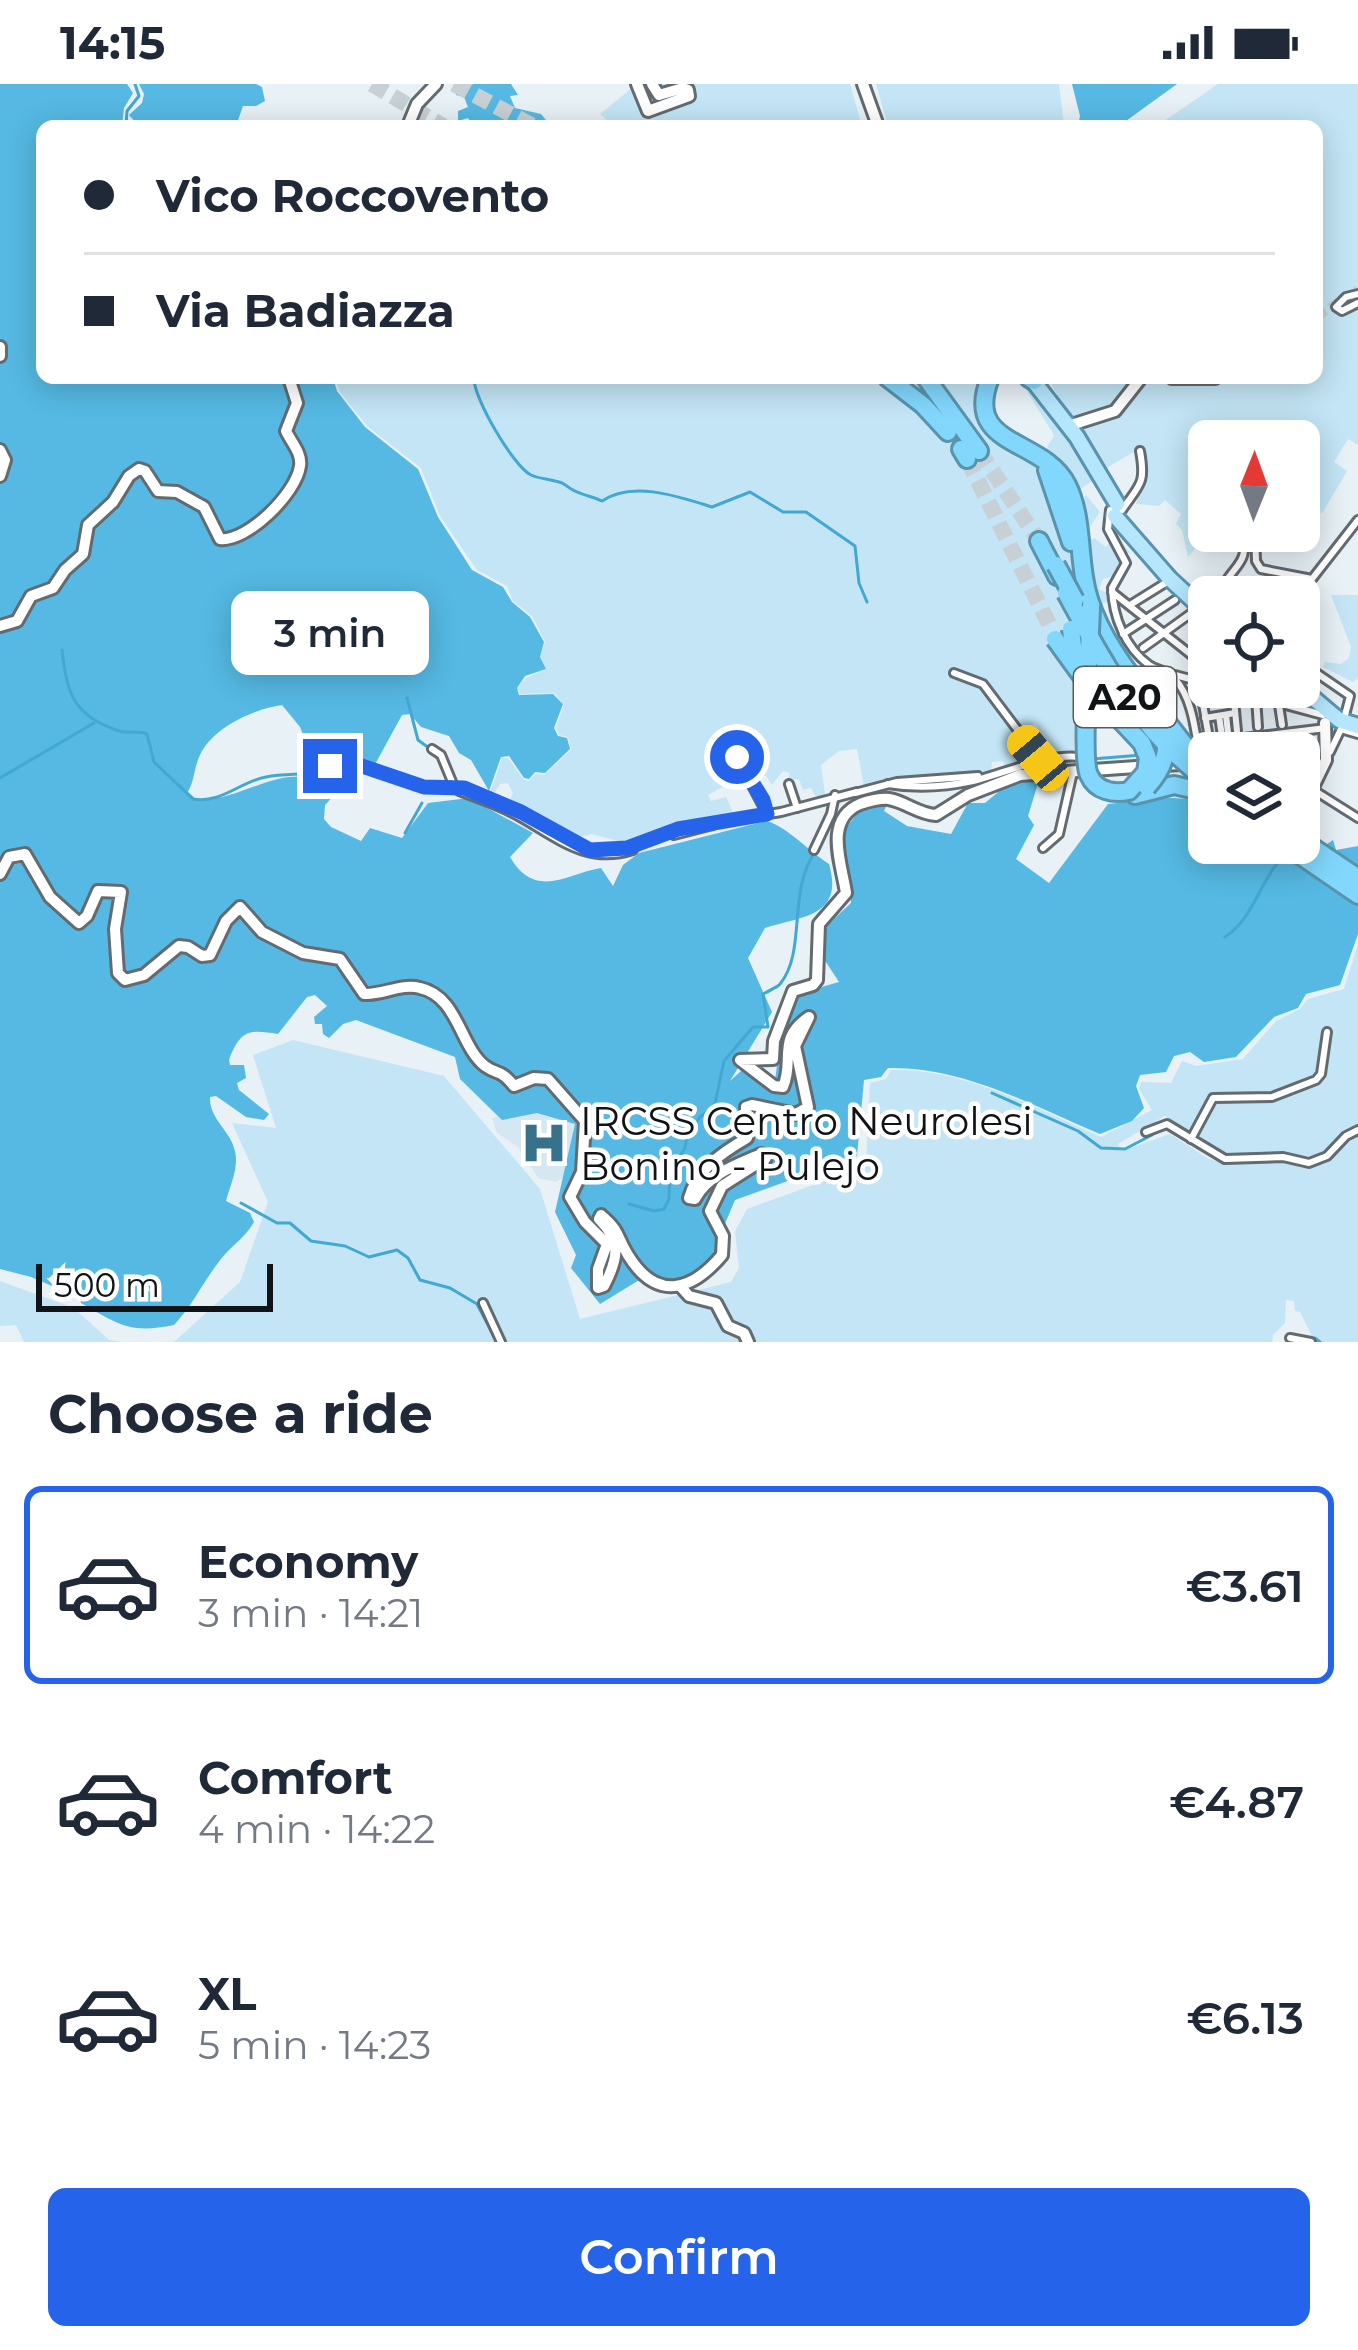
<!DOCTYPE html>
<html lang="en">
<head>
<meta charset="utf-8">
<style>
  body { margin:0; font-family:Montserrat,sans-serif; background:#f2f2f3; color:#1f2937; height:100vh; display:flex; flex-direction:column; font-size:45px; white-space:nowrap }
  * { box-sizing:border-box; margin:0 }
  p { font-size:39px; color:#747a83 }
  .icon { flex:none; width:66px; height:66px; fill:none; stroke:currentColor; stroke-width:2; stroke-linecap:round; stroke-linejoin:round }
  .map { position:relative; height:1258px; overflow:hidden }
  .details { display:flex; flex-direction:column; background:#fff; flex:1 }
  .details>* { flex:none }
  .hud { position:absolute; left:36px; top:36px; width:1287px; height:264px; border-radius:18px; box-shadow:0 6px 30px #0003; display:grid; align-content:center; height:264px; padding:0 48px; background:#fff }
  .needle { width:78px; rotate:1deg }
  .buttons { position:absolute; left:1188px; top:336px; display:grid; gap:24px }
  .buttons a { display:grid; place-items:center; width:132px; height:132px; border-radius:18px; background:#fff; box-shadow:0 6px 30px #0003; font-size:60px }
  .scale { position:absolute; left:36px; bottom:30px; width:237px; box-sizing:border-box; padding-left:12px; border:6px solid #111416; border-top:0; font-size:33px; line-height:42px; white-space:nowrap; color:#111416; -webkit-text-stroke:9px #fff; paint-order:stroke }
  .end { position:absolute; width:54px; height:54px; margin:-27px; border:15px solid #2563eb; background:#fff; box-shadow:0 0 0 6px #fff }
  .from { border-radius:50% }
  .bubble { position:absolute; height:84px; border-radius:18px; background:#fff; box-shadow:0 6px 30px #0003; font-size:39px; font-weight:600; line-height:84px; text-align:center }
  .car { position:absolute; width:36px; height:72px; margin:-36px -18px; border-radius:15px; box-shadow:0 0 9px 3px #0007; background:linear-gradient(#f5c518 24%,#345 0 40%,#f5c518 0 76%,#345 0 86%,#f5c518 0) }
  .hud b { display:flex; align-items:center; gap:42px; height:114px; font-size:45px }
  .hud b+b { border-top:3px solid #e0e1e3 }
  .hud i { width:30px; height:30px; background:#1f2937 }
  ul { padding:0; list-style:none }
  li { display:flex; align-items:center; gap:36px; height:198px; margin:0 24px 18px; padding:0 24px; border:6px solid transparent; border-radius:18px }
  li div { flex:1 }
  li b { display:block; font-size:45px }
  li em { font-style:normal; font-weight:600 }
  li.active { border-color:#2563eb }
  li>.icon { width:108px; height:108px; stroke-width:1.5 }
  h2 { padding:0 48px; font-size:54px; line-height:144px }
  .action { display:flex; gap:24px; margin-top:auto; padding:24px 48px }
  .action a { flex:1; height:138px; border-radius:18px; background:#2563eb; color:#fff; font-size:48px; font-weight:600; line-height:138px; text-align:center }
  .status { display:flex; justify-content:space-between; align-items:center; height:84px; padding:0 60px; background:#fff; direction:ltr }
  .status svg { height:33px; fill:currentColor }
  .map>svg:first-child { display:block }
</style>
</head>
<body>
<div class="status"><b>14:15</b><svg viewBox="0 0 49 12"><path d="M0 12V9h3v3zM5 12V6h3v6zM10 12V3h3v9zM15 12V0h3v12zM26 1h20v11H26zM47 4h2v5h-2z"/></svg></div>
<div class="map">
<svg width="1358" height="1258" viewBox="0 0 1358 1258">
  <rect width="100%" height="100%" fill="#e7f1f6"/>
  <!-- built -->
  <polygon fill="#d5e7f0" points="529,1024 579,1038 566,1092 556,1098 538,1094 518,1063 497,1049 492,1034"/>
  <!-- green -->
  <g fill="#c3e5f5">
    <polygon points="637,0 850,0 862,42 614,42 600,30"/>
    <polygon points="876,0 1059,0 1064,42 888,42"/>
    <polygon points="1218,0 1358,0 1358,361 1348,355 1334,378 1347,387 1323,428 1299,439 1299,357 1209,357 1209,447 1188,473 1182,446 1176,440 1181,430 1165,416 1159,422 1136,420 1145,398 1140,364 1100,388 1048,294 1317,294 1317,42 1157,42"/>
    <polygon points="336,294 980,294 975,313 999,347 1045,367 1054,351 1028,309 1026,304 1031,300 1068,352 1094,396 1079,406 1077,412 1083,416 1086,411 1100,428 1087,447 1086,459 1094,454 1106,463 1115,453 1130,468 1121,473 1124,479 1117,491 1103,495 1099,505 1107,509 1109,517 1096,522 1069,555 1075,597 1074,667 1058,669 1035,639 1016,652 1035,675 1005,683 1003,677 992,678 991,687 986,688 864,702 857,665 839,667 821,681 825,711 816,713 811,704 803,706 799,695 788,696 790,689 783,687 772,701 766,692 755,692 752,681 743,679 734,663 729,662 727,674 731,675 733,697 708,711 711,717 726,713 734,731 661,747 629,760 592,750 572,755 509,718 513,709 508,699 500,700 492,713 490,709 502,674 508,674 524,696 529,697 535,690 544,691 571,666 568,653 559,651 556,644 564,620 554,609 520,610 517,604 526,594 546,585 540,573 545,558 532,532 513,517 507,502 477,486 440,432 421,384 367,342 339,307"/>
    <polygon points="1331,511 1358,511 1358,594 1353,598 1323,583 1325,578 1341,580 1349,574 1351,563"/>
    <path d="M 1358,860 L 1358,1041 L 1317,1072 L 1229,1071 L 1165,1032 L 1118,1060 L 1122,1067 L 1170,1050 L 1209,1075 L 1227,1080 L 1282,1077 L 1305,1084 L 1324,1080 L 1358,1049 L 1358,1258 L 1315,1258 L 1300,1228 L 1295,1227 L 1294,1217 L 1286,1216 L 1285,1239 L 1273,1251 L 1272,1258 L 174,1258 L 240,1198 L 268,1118 L 232,1039 L 276,1044 L 253,971 L 293,956 L 444,992 L 540,1105 L 580,1235 L 731,1198 L 739,1184 L 735,1147 L 747,1125 L 866,1082 L 870,999 L 886,995 L 891,986 C 965,984 1034,1024 1101,1053 L 1152,1026 L 1139,1005 L 1141,998 L 1171,999 L 1182,977 L 1196,982 L 1243,975 L 1276,937 L 1300,925 L 1308,915 L 1344,905 Z"/>
    <polygon points="0,1197 74,1224 109,1256 123,1258 24,1258 16,1241 0,1242"/>
  </g>
  <!-- forest -->
  <g fill="#55b9e3">
    <path d="M 0,0 L 127,0 L 133,9 L 124,24 L 122,42 L 42,42 L 42,294 L 333,294 L 337,307 L 365,343 L 418,385 L 438,433 L 472,486 L 503,503 L 512,518 L 530,533 L 544,558 L 540,573 L 546,585 L 525,592 L 517,604 L 519,611 L 553,610 L 563,620 L 554,644 L 558,652 L 567,654 L 570,665 L 545,689 L 535,688 L 529,695 L 524,694 L 509,672 L 501,673 L 489,707 L 471,676 L 459,669 L 449,652 L 421,643 L 410,630 L 402,631 L 373,684 L 352,674 L 319,677 L 312,672 L 300,643 L 282,621 C 254,625 213,643 200,671 C 194,683 195,695 188,708 L 197,716 C 245,718 290,669 338,707 L 325,721 L 324,735 L 331,743 L 361,757 L 370,744 L 402,754 L 428,719 L 469,714 L 533,749 L 510,773 C 536,817 568,789 601,784 L 613,802 L 623,781 L 639,769 L 766,737 C 785,741 810,768 829,780 C 844,832 804,832 765,844 L 748,874 L 772,928 L 730,997 L 741,987 L 756,990 L 774,1005 L 781,949 L 794,911 L 839,898 L 824,875 L 824,844 L 851,819 L 844,746 L 860,726 L 887,720 L 884,727 L 907,742 L 951,750 L 968,719 L 985,719 L 1009,699 L 1039,696 L 1028,732 L 1034,741 L 1016,775 L 1049,799 L 1108,720 C 1139,717 1181,707 1209,722 L 1209,759 L 1236,759 L 1247,771 L 1303,776 L 1333,756 L 1336,766 L 1358,762 L 1358,850 L 1340,901 L 1306,910 L 1298,924 L 1274,933 L 1236,973 L 1204,978 L 1190,968 L 1174,972 L 1166,988 L 1140,991 L 1136,1002 L 1144,1024 L 1132,1037 L 1100,1050 C 1031,1021 965,983 888,984 L 881,993 L 864,996 L 857,1072 L 735,1116 L 724,1142 L 710,1122 L 720,1153 L 716,1177 L 672,1203 L 649,1190 L 600,1220 L 571,1184 L 576,1171 L 555,1128 L 575,1040 L 537,1029 L 502,1036 L 460,995 L 455,973 L 356,936 L 343,940 L 329,954 L 323,950 L 322,940 L 315,940 L 314,933 L 327,922 L 315,911 L 307,913 L 278,950 C 249,945 240,946 229,976 L 230,981 L 244,981 L 246,994 L 237,999 L 239,1006 L 269,1030 L 264,1036 L 246,1033 L 216,1012 L 210,1013 C 209,1035 231,1047 235,1067 C 239,1084 230,1101 226,1117 L 250,1129 L 254,1138 C 245,1154 232,1161 221,1175 C 204,1196 193,1221 174,1241 C 130,1250 119,1241 81,1219 L 79,1202 L 68,1198 L 59,1205 L 31,1193 L 0,1185 Z"/>
    <polygon points="139,0 256,0 262,3 265,17 256,22 243,22 236,42 139,42 129,31 142,19 144,10"/>
    <polygon points="474,0 511,0 518,11 510,12 515,24 541,30 551,42 473,42 468,34 458,37 458,27 468,23 464,13 456,11 457,5"/>
    <polygon points="1072,0 1177,0 1119,42 1078,42 1080,32"/>
  </g>
  <g fill="none" stroke-linecap="round" stroke-linejoin="round">
    <!-- stream -->
    <g stroke="#41a8d2" stroke-width="3">
      <polyline points="126,42 127,27 139,12 135,0"/>
      <path d="M 474,294 C 473,313 513,382 531,391 C 540,395 550,395 559,398 C 565,399 569,405 575,407 C 583,411 593,413 602,417 C 633,396 680,413 712,423 L 750,408 L 783,428 L 806,428 L 855,462 L 859,499 L 867,518"/>
      <path d="M 62,566 C 67,611 74,632 119,647 C 130,650 137,646 147,650 L 154,678 L 193,715 C 221,720 241,697 266,693 C 289,688 312,693 334,684"/>
      <polyline points="407,614 418,656 429,664"/>
      <polyline points="1092,675 1142,671"/>
      <polyline points="365,686 407,700"/>
      <polyline points="0,694 94,639"/>
      <polyline points="405,749 422,719"/>
      <path d="M 1225,853 C 1255,834 1259,795 1286,770"/>
      <polyline points="992,1009 1078,1047 1101,1064 1125,1065 1152,1051"/>
      <polyline points="241,1119 277,1139 290,1139 311,1157 345,1162 369,1173 397,1166 408,1174 420,1196 450,1204 477,1220 497,1258"/>
      <path d="M 629,1120 L 654,1127 L 664,1125 L 669,1115 L 670,1089 L 685,1064 L 687,1050 L 701,1032 L 714,1024 L 724,977 L 753,943 L 768,943 L 763,910 C 765,909 779,902 780,900 C 807,867 787,808 815,768"/>
      <polyline points="1315,1254 1320,1258"/>
    </g>
    <!-- secondary-tunnel -->
    <polyline stroke="#c7d0d4" stroke-width="10" stroke-dasharray="10 5" stroke-linecap="butt" points="1317,232 1358,206"/>
    <!-- highway-tunnel -->
    <g stroke="#c7d0d4" stroke-width="16" stroke-dasharray="16 8" stroke-linecap="butt">
      <polyline points="372,0 443,42"/>
      <polyline points="454,0 533,42"/>
      <polyline points="979,367 1039,457"/>
      <polyline points="967,375 1051,544"/>
    </g>
    <defs>
      <g id="street">
        <polyline points="1358,210 1346,213 1336,223 1342,227 1358,219"/>
        <path d="M 1110,426 L 1108,445 L 1126,479 L 1112,504 C 1113,533 1125,563 1149,581 C 1158,587 1167,586 1175,595 C 1192,614 1195,645 1199,669"/>
        <path d="M 1122,426 C 1140,400 1146,400 1140,367"/>
        <polyline points="1255,447 1256,477 1261,485 1312,495 1358,436"/>
        <polyline points="1112,508 1209,585"/>
        <path d="M 1223,513 C 1221,485 1255,484 1241,447"/>
        <polyline points="1130,521 1167,498"/>
        <polyline points="1123,550 1175,516"/>
        <polyline points="1299,554 1315,588 1350,612 1344,635"/>
        <polyline points="1143,564 1197,525"/>
        <polyline points="1191,570 1201,557 1209,560"/>
        <polyline points="954,589 983,600 1041,677"/>
        <polyline points="1175,591 1209,600"/>
        <polyline points="1219,603 1323,631"/>
        <polyline points="1233,606 1237,647"/>
        <polyline points="1226,631 1228,649"/>
        <polyline points="1219,632 1222,652"/>
        <polyline points="1205,634 1235,629"/>
        <polyline points="1282,641 1279,621 1289,607"/>
        <polyline points="1258,643 1256,614 1265,603"/>
        <polyline points="1201,659 1326,644"/>
        <polyline points="1201,659 1208,648 1199,598 1209,584"/>
        <polyline points="432,665 441,671 455,705"/>
        <polyline points="1330,668 1341,645 1358,650"/>
        <polyline points="737,673 767,730"/>
        <polyline points="330,682 350,678 424,703 464,704 521,727 590,767 627,764 678,745 781,728 857,708"/>
        <polyline points="789,700 797,724"/>
        <path d="M 888,700 C 917,705 945,703 973,697 C 1002,690 1058,666 1083,674"/>
        <polyline points="1312,705 1358,734"/>
        <path d="M 459,707 C 479,715 501,722 520,733 C 559,755 587,781 633,766"/>
        <polyline points="855,709 897,698 978,692"/>
        <polyline points="674,751 713,741"/>
        <polyline points="1043,764 1059,750 1073,688"/>
        <polyline points="814,766 831,730 835,711"/>
        <polyline points="1146,1048 1167,1040 1225,1075 1283,1073 1309,1079 1327,1072 1346,1052 1358,1046"/>
        <polyline points="1191,1055 1213,1014 1272,1013 1316,996 1321,990 1327,948"/>
        <polyline points="483,1219 501,1258"/>
        <polyline points="1290,1254 1311,1258"/>
      </g>
      <g id="secondary">
        <polyline points="637,0 648,27 689,12 688,6 683,4 659,11 652,0"/>
        <polyline points="863,0 878,42"/>
        <polyline points="408,42 417,20 436,0"/>
        <polyline points="0,263 0,272"/>
        <polyline points="1172,294 1215,294"/>
        <polyline points="1068,342 1115,327 1141,294"/>
        <polyline points="0,366 5,376 0,392"/>
        <path d="M 0,542 L 17,537 L 31,512 L 53,504 L 65,486 L 83,470 L 88,441 L 113,418 L 129,392 L 139,385 L 145,387 L 158,407 L 177,408 L 204,423 L 220,455 C 247,458 296,410 300,382 C 302,369 291,358 286,347 L 297,319 L 289,294"/>
        <polyline points="1299,697 1312,705 1326,676 1325,639"/>
        <path d="M 0,790 L 9,773 L 25,770 L 50,813 L 79,839 L 87,832 L 98,807 L 121,808 L 115,845 L 118,889 L 125,896 L 144,891 L 179,862 L 188,863 L 202,872 L 210,871 L 226,837 L 240,823 L 262,848 L 303,869 L 340,875 L 364,910 C 383,911 401,899 420,904 C 458,912 460,963 485,982 C 499,992 499,984 514,1002 L 534,994 L 548,995 L 585,1037 L 582,1088 L 570,1113 L 585,1138 L 607,1160 L 598,1185 L 598,1204 L 604,1202 C 618,1175 622,1158 599,1135 L 601,1131 C 621,1148 616,1152 628,1171 C 656,1217 691,1208 722,1171 L 723,1152 L 710,1127 L 722,1102 L 766,1074 L 761,1070 C 736,1081 708,1090 695,1115 L 689,1114 C 697,1085 723,1068 747,1054 L 746,1023 L 752,1021 L 796,1030 L 808,1023 L 795,962 L 809,933 C 776,955 795,976 783,1003 L 774,1002 L 740,976 L 773,975 L 774,957 L 793,907 L 813,901 L 817,896 L 819,840 L 846,809 C 842,780 823,736 860,720 C 868,717 881,714 889,715 C 906,718 918,730 936,731 L 968,711 L 1020,691 L 1209,678"/>
        <polyline points="681,1203 689,1212 716,1219 728,1242 744,1249 748,1258"/>
      </g>
      <g id="primary">
        <polyline points="1031,294 1077,353 1117,420"/>
        <polyline points="1115,432 1170,495 1209,531"/>
        <polyline points="1299,602 1339,636 1358,642"/>
      </g>
      <g id="highway">
        <polyline points="888,294 923,321 948,348"/>
        <polyline points="926,294 979,367"/>
        <path d="M 990,294 C 962,364 1043,353 1067,401 C 1081,429 1079,463 1084,493 C 1089,530 1110,564 1132,593"/>
        <polyline points="1029,294 1034,297"/>
        <polyline points="961,365 967,375"/>
        <polyline points="1047,386 1071,458"/>
        <polyline points="1039,457 1057,492"/>
        <polyline points="1135,711 1174,701 1209,709"/>
        <polyline points="1299,754 1358,794"/>
        <polyline points="1282,759 1358,811"/>
      </g>
    </defs>
    <!-- street casing -->
    <use href="#street" stroke="#636b70" stroke-width="12"/>
    <!-- secondary casing -->
    <use href="#secondary" stroke="#636b70" stroke-width="16"/>
    <!-- primary casing -->
    <use href="#primary" stroke="#5a93ac" stroke-width="20"/>
    <!-- highway casing -->
    <use href="#highway" stroke="#5a93ac" stroke-width="22"/>
    <!-- street -->
    <use href="#street" stroke="#fff" stroke-width="6"/>
    <!-- secondary -->
    <use href="#secondary" stroke="#fff" stroke-width="10"/>
    <!-- primary -->
    <use href="#primary" stroke="#b4e7fe" stroke-width="14"/>
    <!-- highway -->
    <use href="#highway" stroke="#82d7fd" stroke-width="16"/>
    <defs>
      <g id="highway-bridge">
        <polyline points="1056,481 1075,516"/>
        <path d="M 1066,509 C 1106,582 1140,648 1209,698"/>
        <polyline points="1071,545 1075,580"/>
        <path d="M 1055,555 L 1092,606 L 1142,659 L 1148,674 L 1146,688 L 1129,707 C 1113,710 1096,707 1089,691 C 1080,672 1091,551 1091,521"/>
        <polyline points="1132,593 1200,681"/>
        <path d="M 1147,703 C 1166,682 1173,660 1158,634"/>
      </g>
    </defs>
    <!-- highway-bridge casing -->
    <use href="#highway-bridge" stroke="#5a93ac" stroke-width="22" stroke-linecap="butt"/>
    <!-- highway-bridge -->
    <use href="#highway-bridge" stroke="#82d7fd" stroke-width="16"/>
  </g>
  <g fill="none" stroke-linecap="round" stroke-linejoin="round">
    <!-- route -->
    <polyline stroke="#2563eb" stroke-width="15" points="330,682 350,678 424,703 464,704 521,728 590,766 627,764 678,745 767,730 763,716 737,673"/>
  </g>
  <!-- icons -->
  <defs>
    <symbol id="hospital-bare" viewBox="-9 -9 18 18"><path d="M-5-5h3v3.5h4V-5h3V5h-3V1.5h-4V5h-3Z" fill="#37718a" stroke="#fff" stroke-width="2.5" paint-order="stroke"/></symbol>
  </defs>
  <g fill-rule="evenodd">
    <use href="#hospital-bare" x="511" y="1026" width="66" height="66"/>
  </g>
  <g text-anchor="middle" dominant-baseline="central" stroke-width="9" stroke-linejoin="round" paint-order="stroke">
    <!-- shield labels -->
    <rect fill="#fff" stroke="#585a5c" stroke-width="3" x="1074" y="583" width="102" height="60" rx="9"/>
    <g font-size="36" font-weight="bold" fill="#111416">
      <text x="1125" y="613">A20</text>
    </g>
    <!-- poi labels -->
    <g font-size="39" fill="#111416" stroke="#fff" text-anchor="start">
      <text x="580" y="1037">IRCSS Centro Neurolesi<tspan x="580" dy="45">Bonino - Pulejo</tspan></text>
    </g>
  </g>
</svg>
<div class="buttons">
<a><svg class="needle" viewBox="-14 -14 28 28"><path d="M0-13l5 13h-10z" fill="#e53935"/><path d="M0 13l5-13h-10z" fill="#747a83"/></svg></a>
<a><svg class="icon" aria-label="locate" viewBox="0 0 24 24"><circle cx="12" cy="12" r="6"/><path d="M12 2v4M12 18v4M2 12h4M18 12h4"/></svg></a>
<a><svg class="icon" aria-label="layers" viewBox="0 0 24 24"><path d="M12 4l9 5-9 5-9-5zM3 14l9 5 9-5"/></svg></a>
</div>
<div class="scale">500 m</div>
<i class="end from" style="left:737px;top:673px"></i>
<i class="end" style="left:330px;top:682px"></i>
<div class="bubble" style="left:231px;top:507px;width:198px">3 min</div>
<i class="car" style="left:1038px;top:674px;rotate:320deg"></i>
<div class="hud">
<b><i class="from"></i>Vico Roccovento</b>
<b><i></i>Via Badiazza</b>
</div>
</div>
<section class="details">
<h2>Choose a ride</h2>
<ul>
<li class="active"><svg class="icon" aria-label="car" viewBox="0 0 24 24"><path d="M5 17H2v-5l4-1 3-4h7l3 4 3 1v5h-3M9 17h6M6 11h13"/><circle cx="7" cy="17" r="2"/><circle cx="17" cy="17" r="2"/></svg><div><b>Economy</b><p>3 min · 14:21</p></div><em>€3.61</em></li>
<li><svg class="icon" aria-label="car" viewBox="0 0 24 24"><path d="M5 17H2v-5l4-1 3-4h7l3 4 3 1v5h-3M9 17h6M6 11h13"/><circle cx="7" cy="17" r="2"/><circle cx="17" cy="17" r="2"/></svg><div><b>Comfort</b><p>4 min · 14:22</p></div><em>€4.87</em></li>
<li><svg class="icon" aria-label="car" viewBox="0 0 24 24"><path d="M5 17H2v-5l4-1 3-4h7l3 4 3 1v5h-3M9 17h6M6 11h13"/><circle cx="7" cy="17" r="2"/><circle cx="17" cy="17" r="2"/></svg><div><b>XL</b><p>5 min · 14:23</p></div><em>€6.13</em></li>
</ul>
<div class="action"><a>Confirm</a></div>
</section>
</body>
</html>
